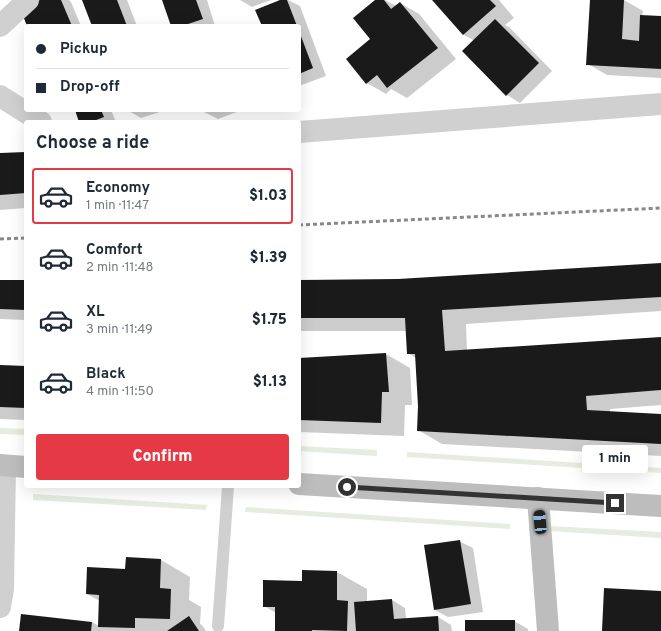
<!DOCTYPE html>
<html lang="en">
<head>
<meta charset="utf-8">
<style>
  body { margin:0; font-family:Overpass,sans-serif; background:#f6f6f7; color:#1f2937; height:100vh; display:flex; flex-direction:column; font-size:15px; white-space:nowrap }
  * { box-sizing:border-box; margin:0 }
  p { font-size:13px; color:#747a83 }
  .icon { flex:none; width:22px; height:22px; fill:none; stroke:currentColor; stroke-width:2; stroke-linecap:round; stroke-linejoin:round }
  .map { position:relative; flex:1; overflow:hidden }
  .drawer { position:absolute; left:24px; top:120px; width:277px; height:368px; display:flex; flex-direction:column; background:#fff; border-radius:4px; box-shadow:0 4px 16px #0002 }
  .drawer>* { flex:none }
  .hud { position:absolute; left:24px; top:24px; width:277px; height:88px; border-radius:4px; box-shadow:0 4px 16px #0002; display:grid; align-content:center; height:88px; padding:0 12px; background:#fff }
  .end { position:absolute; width:18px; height:18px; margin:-9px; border:5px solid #333; background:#fff; box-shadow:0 0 0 2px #fff }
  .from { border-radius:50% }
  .bubble { position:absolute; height:28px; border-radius:4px; background:#fff; box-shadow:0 4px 16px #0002; font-size:13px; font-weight:800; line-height:28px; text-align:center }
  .car { position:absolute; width:12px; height:24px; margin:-12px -6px; border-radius:5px; box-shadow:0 0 3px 1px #0007; background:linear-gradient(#222 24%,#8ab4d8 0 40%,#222 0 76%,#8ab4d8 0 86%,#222 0) }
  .hud b { display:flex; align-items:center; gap:14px; height:38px; font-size:15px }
  .hud b+b { border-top:1px solid #e0e1e3 }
  .hud i { width:10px; height:10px; background:#1f2937 }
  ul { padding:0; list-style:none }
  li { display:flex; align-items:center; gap:12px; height:56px; margin:0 8px 6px; padding:0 4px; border:2px solid transparent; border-radius:4px }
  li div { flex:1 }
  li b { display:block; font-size:15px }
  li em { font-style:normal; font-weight:800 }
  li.active { border-color:#e63946 }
  li>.icon { width:36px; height:36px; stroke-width:1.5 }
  h2 { padding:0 12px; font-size:18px; line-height:48px }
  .action { display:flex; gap:8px; margin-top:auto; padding:8px 12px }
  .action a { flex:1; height:46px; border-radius:4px; background:#e63946; color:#fff; font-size:16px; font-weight:800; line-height:46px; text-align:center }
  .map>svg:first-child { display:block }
</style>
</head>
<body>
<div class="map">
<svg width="661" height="631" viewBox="0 0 661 631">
  <rect width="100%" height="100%" fill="#fff"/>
  <!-- green -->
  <g fill="#e6ecdf">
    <polygon points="0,428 26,429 26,435 0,434"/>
    <polygon points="299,446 377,450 377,456 299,451"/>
    <polygon points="407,452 661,468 661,473 407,457"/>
    <polygon points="33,494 207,505 206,510 33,500"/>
    <polygon points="246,507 510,524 510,529 245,512"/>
    <polygon points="549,526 661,532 661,538 548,531"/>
  </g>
  <!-- shadow -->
  <g fill="#0003">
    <polygon points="43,0 69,0 71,2 81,26 28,26"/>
    <polygon points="83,0 127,0 137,26 93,26"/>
    <polygon points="163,0 207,0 215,26 172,26"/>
    <polygon points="240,0 271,0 252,7"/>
    <polygon points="278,0 288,0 300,6 326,76 299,86 299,26 263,26 280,1"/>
    <polygon points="377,0 385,0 396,6 400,3 419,14 456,59 407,98 391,89 386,94 367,83"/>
    <polygon points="433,0 499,0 514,18 505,25 509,27 552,71 520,103 507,95 475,41 464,35"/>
    <polygon points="591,0 624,0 643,11 642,16 661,17 661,78 607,75 588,64"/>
    <polygon points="76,110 111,110 116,122 80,122"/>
    <polygon points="127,110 166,110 141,118"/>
    <polygon points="204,110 242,110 218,119 204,112"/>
    <polygon points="26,153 26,208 0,210 0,154"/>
    <polygon points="661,264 661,311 466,324 467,351 661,338 661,405 610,409 610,413 661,415 661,456 442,444 418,430 419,406 416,358 408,353 407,331 299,331 299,281 398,280"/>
    <polygon points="0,281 26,281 26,320 0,319"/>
    <polygon points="386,354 410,368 412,405 405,405 404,436 299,432 299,359"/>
    <polygon points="0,366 26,367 26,420 0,419"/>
    <polygon points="459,541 473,548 483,612 448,617 435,610"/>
    <polygon points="161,560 190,577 189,600 201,607 200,624 202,625 206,631 20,631 92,622 99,626 100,601 87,594 126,570"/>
    <polygon points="303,571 337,572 367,589 367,602 392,600 405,608 406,619 438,617 451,625 452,631 276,631 276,613 264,606 303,582"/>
    <polygon points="514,621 528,629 528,631 466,631"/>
  </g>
  <!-- building -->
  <g fill="#1a1a1a">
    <polygon points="40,0 61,0 72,26 27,26 20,8"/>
    <polygon points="82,0 117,0 127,26 92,26"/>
    <polygon points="162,0 196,0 203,19 182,26 171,26"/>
    <polygon points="280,0 287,0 297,26 262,26 255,10"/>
    <polygon points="375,0 384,0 391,9 400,2 438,48 387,88 377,75 366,84 346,59 370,39 353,18"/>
    <polygon points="432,0 490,0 496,6 463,35"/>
    <polygon points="590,0 624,0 622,39 639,41 640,15 661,16 661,69 586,65"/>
    <polygon points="495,19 539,63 506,96 462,51"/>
    <polygon points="299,31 313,68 299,74"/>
    <polygon points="75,110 101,110 104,117 91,122 79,122"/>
    <polygon points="26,152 26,193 0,195 0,153"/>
    <polygon points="661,263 661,297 442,310 445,351 661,337 661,390 586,396 587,410 661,414 661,444 417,431 418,406 415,354 407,354 405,318 299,318 299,280 398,279"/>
    <polygon points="0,280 26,280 26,310 0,309"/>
    <polygon points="386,353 389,392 382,392 381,423 299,420 299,358"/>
    <polygon points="0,365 26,366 26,408 0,407"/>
    <polygon points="460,540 471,604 434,610 424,545"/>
    <polygon points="126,557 161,559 160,588 171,589 170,619 135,618 135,628 98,627 99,595 86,594 87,567 125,569"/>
    <polygon points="302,570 337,571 337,600 348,601 347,631 312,630 312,631 275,631 275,607 263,607 263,580 302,581"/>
    <polygon points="604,588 661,591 661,631 602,631"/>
    <polygon points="392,599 394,619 438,616 439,631 356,631 354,602"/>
    <polygon points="21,614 92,622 91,631 19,631"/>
    <polygon points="189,616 199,631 167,631"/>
    <rect x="465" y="620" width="50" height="11"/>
  </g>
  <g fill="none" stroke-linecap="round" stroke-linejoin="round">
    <!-- lane -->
    <polyline stroke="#d0d0d0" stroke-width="12" points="218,626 226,515 228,486"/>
    <!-- street -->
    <g stroke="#d0d0d0" stroke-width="22">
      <polyline points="0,26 28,0"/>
      <polyline points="0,96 41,122"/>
      <polyline points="299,132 661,104"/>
      <polyline points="0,607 3,589 5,466"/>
    </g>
    <!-- secondary -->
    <g stroke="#bdbdbd" stroke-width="22">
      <polyline points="0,465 26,467"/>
      <polyline points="299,484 661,506"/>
      <polyline points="538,498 548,631"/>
    </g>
    <!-- rail -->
    <g stroke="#888" stroke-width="3" stroke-dasharray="4 3" stroke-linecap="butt">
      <polyline points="299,225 661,208"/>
      <polyline points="0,239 26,238"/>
    </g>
  </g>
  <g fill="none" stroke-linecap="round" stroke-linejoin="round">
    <!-- route -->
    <polyline stroke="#333" stroke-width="5" points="347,487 615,503"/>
  </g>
</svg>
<i class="end from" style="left:347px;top:487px"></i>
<i class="end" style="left:615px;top:503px"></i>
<div class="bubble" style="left:582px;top:445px;width:66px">1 min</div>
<i class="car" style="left:540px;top:522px;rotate:355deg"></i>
<div class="hud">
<b><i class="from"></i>Pickup</b>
<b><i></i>Drop-off</b>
</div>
<section class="drawer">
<h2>Choose a ride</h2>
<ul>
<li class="active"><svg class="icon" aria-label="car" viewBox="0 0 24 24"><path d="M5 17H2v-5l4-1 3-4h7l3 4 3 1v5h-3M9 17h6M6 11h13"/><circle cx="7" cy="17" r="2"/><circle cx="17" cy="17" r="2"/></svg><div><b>Economy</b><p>1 min · 11:47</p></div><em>$1.03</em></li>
<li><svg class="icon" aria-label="car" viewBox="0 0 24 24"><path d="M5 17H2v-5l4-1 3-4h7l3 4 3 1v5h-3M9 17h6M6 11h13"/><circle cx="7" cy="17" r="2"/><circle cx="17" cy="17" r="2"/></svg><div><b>Comfort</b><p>2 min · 11:48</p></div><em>$1.39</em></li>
<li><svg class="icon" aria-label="car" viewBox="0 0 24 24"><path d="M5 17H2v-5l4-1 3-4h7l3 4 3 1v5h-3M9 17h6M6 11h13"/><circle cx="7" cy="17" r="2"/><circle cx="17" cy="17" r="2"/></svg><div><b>XL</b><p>3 min · 11:49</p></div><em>$1.75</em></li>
<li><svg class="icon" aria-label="car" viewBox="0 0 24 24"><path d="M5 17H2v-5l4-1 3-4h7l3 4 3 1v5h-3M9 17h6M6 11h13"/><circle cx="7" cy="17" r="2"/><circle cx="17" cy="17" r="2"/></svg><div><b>Black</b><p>4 min · 11:50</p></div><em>$1.13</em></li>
</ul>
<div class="action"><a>Confirm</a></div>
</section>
</div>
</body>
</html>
